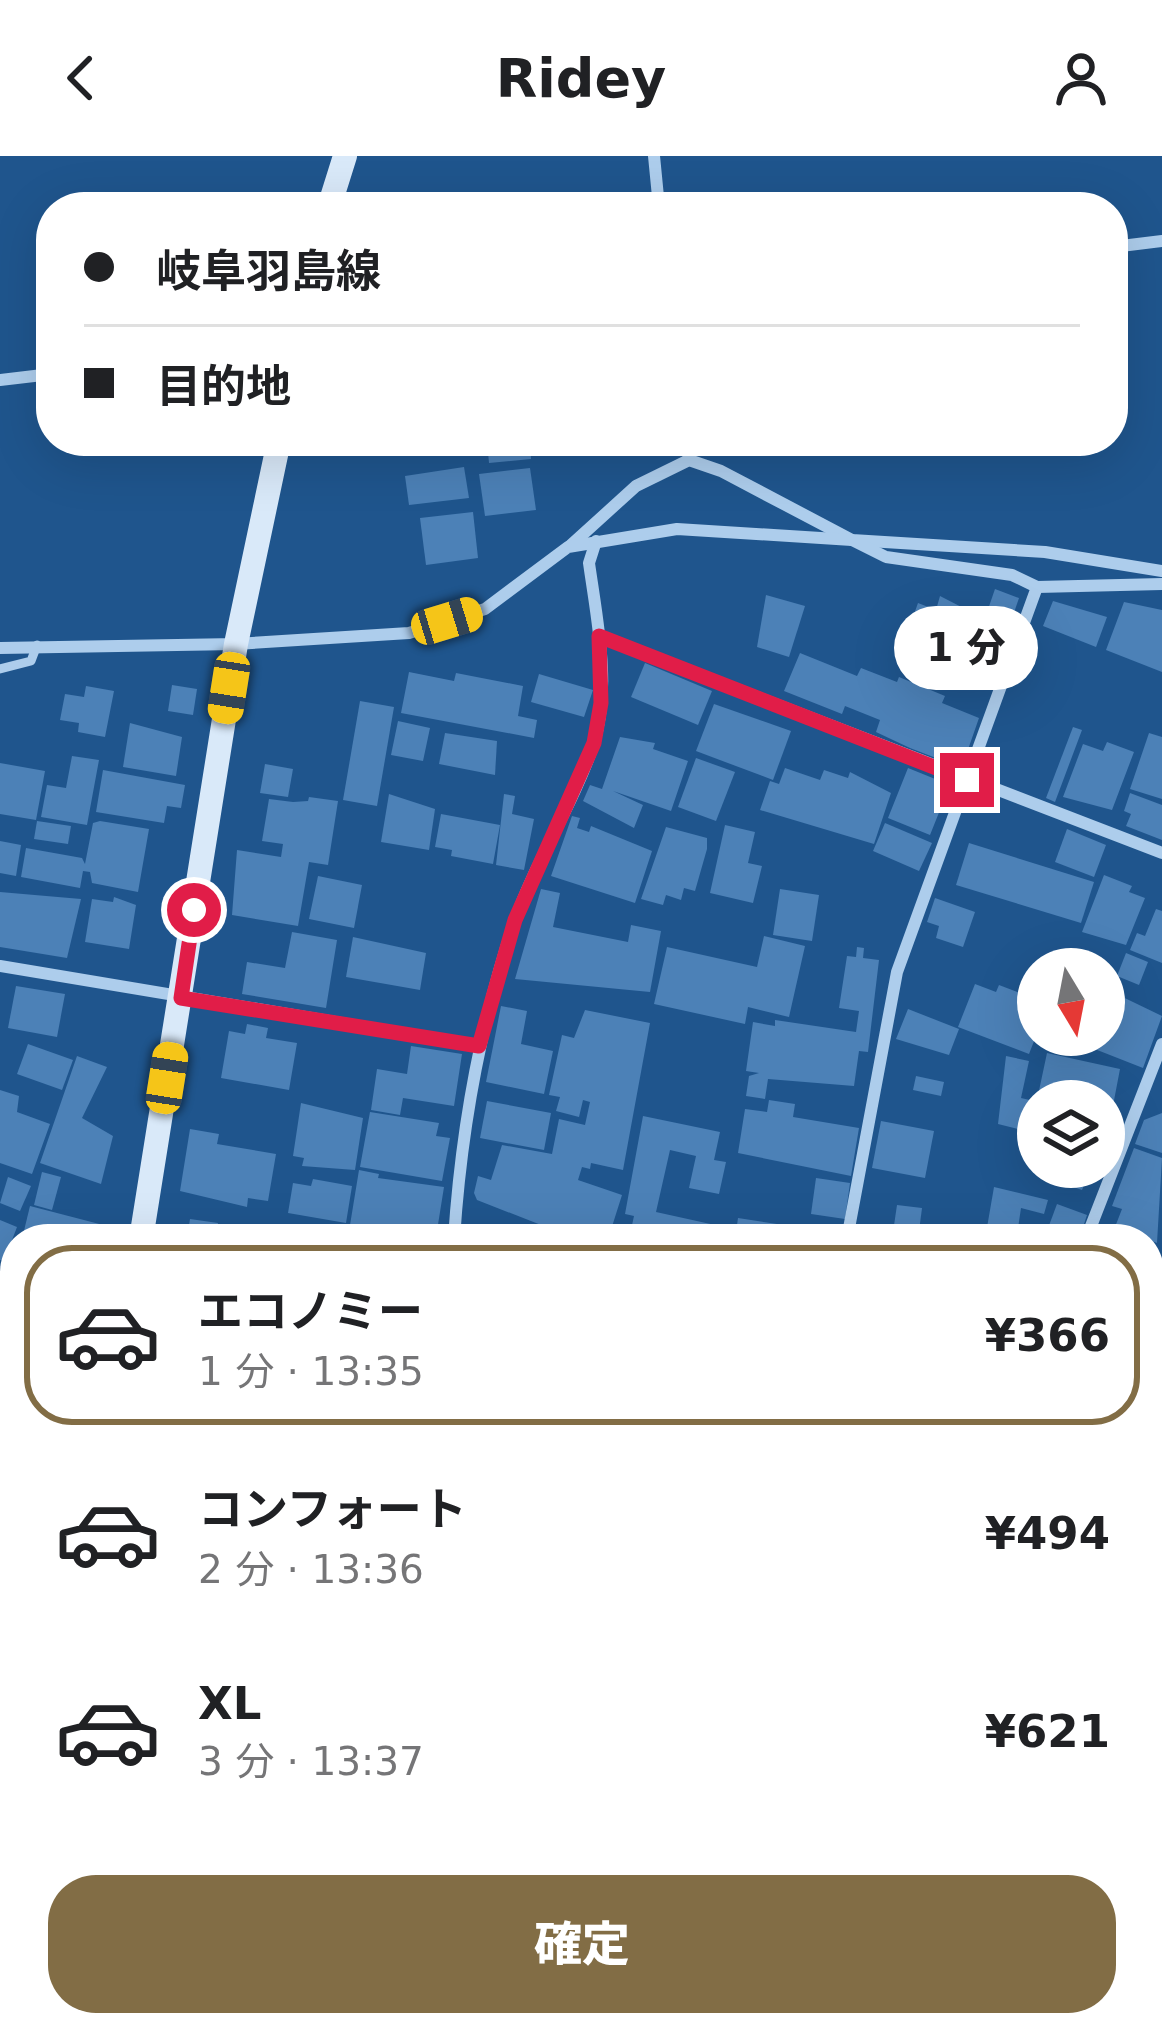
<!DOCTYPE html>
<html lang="ja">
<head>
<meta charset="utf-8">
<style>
  body { margin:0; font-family:"DejaVu Sans","Noto Sans JP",sans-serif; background:#f6f6f6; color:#202124; height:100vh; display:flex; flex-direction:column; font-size:45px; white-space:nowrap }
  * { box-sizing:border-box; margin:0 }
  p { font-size:39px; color:#757577 }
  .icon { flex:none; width:66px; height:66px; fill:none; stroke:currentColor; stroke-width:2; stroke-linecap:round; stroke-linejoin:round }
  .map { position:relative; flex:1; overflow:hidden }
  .drawer { position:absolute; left:0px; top:1068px; width:1164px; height:813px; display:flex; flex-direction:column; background:#fff; border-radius:48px 48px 0 0; box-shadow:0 12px 48px #0002 }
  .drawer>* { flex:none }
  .guide { position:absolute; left:36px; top:36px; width:1092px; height:264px; border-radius:48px; box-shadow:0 12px 48px #0002; display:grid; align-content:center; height:264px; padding:0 48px; background:#fff }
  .needle { width:78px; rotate:170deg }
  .buttons { position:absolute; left:1017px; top:792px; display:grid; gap:24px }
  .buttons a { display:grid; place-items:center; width:108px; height:108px; border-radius:50%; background:#fff; box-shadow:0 12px 48px #0002; font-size:60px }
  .end { position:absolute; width:54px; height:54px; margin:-27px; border:15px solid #e11d48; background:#fff; box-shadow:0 0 0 6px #fff }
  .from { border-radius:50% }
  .bubble { position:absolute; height:84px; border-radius:42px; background:#fff; box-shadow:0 12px 48px #0002; font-size:39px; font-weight:800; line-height:84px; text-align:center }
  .car { position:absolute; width:36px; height:72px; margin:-36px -18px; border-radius:15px; box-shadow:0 0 9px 3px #0007; background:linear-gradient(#f5c518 24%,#345 0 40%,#f5c518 0 76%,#345 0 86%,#f5c518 0) }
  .guide b { display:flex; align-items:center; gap:42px; height:114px; font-size:45px }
  .guide b+b { border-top:3px solid #e0e0e0 }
  .guide i { width:30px; height:30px; background:#202124 }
  ul { padding:21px 0 0; list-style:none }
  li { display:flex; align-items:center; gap:36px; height:180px; margin:0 24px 18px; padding:0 24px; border:6px solid transparent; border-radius:48px }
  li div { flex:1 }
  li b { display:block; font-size:45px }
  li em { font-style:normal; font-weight:800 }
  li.selected { border-color:#826d45 }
  li>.icon { width:108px; height:108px; stroke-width:1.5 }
  .action { display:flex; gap:24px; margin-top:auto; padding:24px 48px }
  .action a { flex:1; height:138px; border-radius:48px; background:#826d45; color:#fff; font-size:48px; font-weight:800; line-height:138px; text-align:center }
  header { display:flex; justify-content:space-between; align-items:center; height:156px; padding:0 48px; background:#fff; font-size:54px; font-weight:800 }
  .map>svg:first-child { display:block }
</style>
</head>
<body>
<header><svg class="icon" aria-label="back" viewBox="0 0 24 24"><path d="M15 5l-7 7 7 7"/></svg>Ridey<svg class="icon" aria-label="person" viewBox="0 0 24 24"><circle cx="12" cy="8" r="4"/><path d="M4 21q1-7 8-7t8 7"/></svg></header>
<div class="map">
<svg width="1162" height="1880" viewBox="0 0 1162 1880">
  <rect width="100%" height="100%" fill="#1f558d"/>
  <!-- building -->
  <g fill="#4c81b7">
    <polygon points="487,285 530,285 531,303 489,307"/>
    <polygon points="464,311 469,342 409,349 405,320"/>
    <polygon points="530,312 536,354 485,360 479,318"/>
    <polygon points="473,356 478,402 426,409 420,362"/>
    <polygon points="995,433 1019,442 1009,471 985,462"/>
    <polygon points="766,439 805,450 789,501 757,491"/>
    <polygon points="940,440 979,460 970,503 907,478 918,447 936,454"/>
    <polygon points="1053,445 1107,461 1096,491 1043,470"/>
    <polygon points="1124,446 1162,454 1162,516 1106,494"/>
    <polygon points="800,497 857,520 861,512 897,526 899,521 945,540 942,547 979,562 964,605 957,603 954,609 910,592 876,576 880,564 845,550 842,558 784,535"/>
    <polygon points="645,507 712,535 698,569 631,541"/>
    <polygon points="409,516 454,525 456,517 523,530 518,560 537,564 534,582 401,557"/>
    <polygon points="539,518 593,534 584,561 531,546"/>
    <polygon points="172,529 197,533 193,559 168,555"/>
    <polygon points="86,530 114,535 105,581 78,576 79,567 60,564 65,538 84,541"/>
    <polygon points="360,545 394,551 377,650 343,644"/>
    <polygon points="714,548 791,575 773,624 696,595"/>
    <polygon points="398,565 430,572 423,605 391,599"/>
    <polygon points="130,567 182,581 176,620 123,611"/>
    <polygon points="1073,571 1082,574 1055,646 1046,642"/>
    <polygon points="445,577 497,585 495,619 439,608"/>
    <polygon points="1149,577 1162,581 1162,643 1130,633"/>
    <polygon points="620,581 655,587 653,593 688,605 671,655 613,635 643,649 634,672 583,645 590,629 602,633"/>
    <polygon points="1107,586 1134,596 1112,654 1063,641 1083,588 1103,595"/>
    <polygon points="72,600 99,604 87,669 41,661 47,629 66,632"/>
    <polygon points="696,602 735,616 716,665 678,651"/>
    <polygon points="0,607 45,615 36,664 0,658"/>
    <polygon points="265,608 293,613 288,641 260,637"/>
    <polygon points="785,612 820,624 824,614 848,622 850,616 891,637 874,688 760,654 770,625 779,628"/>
    <polygon points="908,612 950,629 930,679 888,662"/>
    <polygon points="103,614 185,629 181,652 167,650 164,667 96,656"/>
    <polygon points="1130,637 1162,649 1162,684 1126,670 1131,658 1124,655"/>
    <polygon points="389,638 435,653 429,694 381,686"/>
    <polygon points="504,638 515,640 512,658 534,663 524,714 496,709"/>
    <polygon points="309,641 338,645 328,709 309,706 298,770 232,759 237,694 281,701 283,688 262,685 269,643 293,646 308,645"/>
    <polygon points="441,658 500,669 493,708 451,700 452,694 435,691"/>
    <polygon points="572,660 580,662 577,672 589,676 591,670 652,695 635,747 551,720"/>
    <polygon points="37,665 71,670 68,688 34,683"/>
    <polygon points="100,665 149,673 138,736 92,727 90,716 83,715 80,732 21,721 26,692 82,702 85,708 93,667"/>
    <polygon points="885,667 932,687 919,715 873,695"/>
    <polygon points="725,669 755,676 748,707 762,710 753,747 710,737"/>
    <polygon points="666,671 707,682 707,693 695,735 684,732 681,744 666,739 663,749 641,743"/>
    <polygon points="1067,673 1106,689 1094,721 1055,706"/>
    <polygon points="0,685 21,689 16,720 0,717"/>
    <polygon points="969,687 1094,726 1081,767 956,729"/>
    <polygon points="1104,719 1132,730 1129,736 1145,742 1126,789 1082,776"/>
    <polygon points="318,720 362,729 354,772 309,763"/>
    <polygon points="541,733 560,737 553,771 628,786 631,769 661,775 650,836 515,823"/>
    <polygon points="780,733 819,739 812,785 773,779"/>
    <polygon points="0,736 81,743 67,802 0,791"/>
    <polygon points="114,741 136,749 129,793 85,786 92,743 113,746"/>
    <polygon points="935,742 975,756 963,791 936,782 939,770 927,766"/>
    <polygon points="1156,753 1162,755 1162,807 1130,794 1137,777 1145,780"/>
    <polygon points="292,776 337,784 326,852 242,838 247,806 285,812"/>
    <polygon points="764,780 805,790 789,861 748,851 745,868 654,848 667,791 757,811"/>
    <polygon points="353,781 426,797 420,834 346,821"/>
    <polygon points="857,791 864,792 863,802 879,804 868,896 859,895 854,930 768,923 765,943 746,940 749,920 759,917 746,915 753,866 775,870 775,864 856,876 859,855 839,852 847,800 856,801"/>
    <polygon points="1126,797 1148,806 1139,829 1117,820"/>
    <polygon points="975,828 996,836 999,829 1038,844 1038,875 1029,898 958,871"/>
    <polygon points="16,830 65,838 57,881 8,872"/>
    <polygon points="1104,832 1162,860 1143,912 1059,879 1104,879"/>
    <polygon points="501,850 527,855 521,888 553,895 544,938 486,926"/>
    <polygon points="908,853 959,873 949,899 896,883"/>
    <polygon points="585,854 650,867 623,1014 591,1007 590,1013 582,1011 578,1024 622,1039 609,1080 615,1083 562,1083 564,1078 477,1044 474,1037 478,1020 491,1024 502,989 552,998 559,963 585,969 590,946 583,944 579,961 556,955 560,941 549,939 562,879 574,882"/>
    <polygon points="247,868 268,872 266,882 297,887 289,934 221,922 229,875 245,878"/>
    <polygon points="28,888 73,904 62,934 17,918"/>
    <polygon points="411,890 462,898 454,950 403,942 400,959 371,954 377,913 407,918"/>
    <polygon points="1047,897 1120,913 1111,960 1104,958 1104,945 1037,944"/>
    <polygon points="77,900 107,911 82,962 113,980 101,1028 40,1007"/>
    <polygon points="1006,900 1029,905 1021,942 1034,945 1022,974 998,968"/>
    <polygon points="916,920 944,926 941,940 913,934"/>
    <polygon points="0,934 19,940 17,956 50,968 32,1018 0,1007"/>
    <polygon points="769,944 795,948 793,961 859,972 851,1020 738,997 745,953 767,956"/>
    <polygon points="487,945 551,957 544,994 480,982"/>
    <polygon points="301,947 363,962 355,1014 302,1010 304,1002 293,1000"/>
    <polygon points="370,956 439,967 436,980 450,982 442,1025 360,1011"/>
    <polygon points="1162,957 1162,997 1135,988 1144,964"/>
    <polygon points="643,960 720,976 714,1004 726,1006 719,1038 689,1032 696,1000 670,994 656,1056 715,1069 712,1083 629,1083 634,1060 625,1058"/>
    <polygon points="881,965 934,975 925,1022 872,1012"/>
    <polygon points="190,973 219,978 217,988 276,998 268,1045 248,1042 247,1051 180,1035"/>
    <polygon points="1134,992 1162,1002 1157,1087 1115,1071 1122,1053 1112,1050"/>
    <polygon points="1046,1011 1091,1011 1082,1034 1043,1020"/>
    <polygon points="359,1014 379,1018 378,1022 444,1031 436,1081 350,1069"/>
    <polygon points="42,1016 61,1021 52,1054 34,1049"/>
    <polygon points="8,1021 31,1030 20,1055 0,1047"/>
    <polygon points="816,1022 850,1027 845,1063 811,1058"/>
    <polygon points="313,1023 352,1030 346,1067 288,1057 293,1027 311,1030"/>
    <polygon points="994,1031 1048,1044 1044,1058 1021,1052 1017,1079 1025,1083 985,1083"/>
    <polygon points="1057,1048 1087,1059 1079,1083 1044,1083"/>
    <polygon points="897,1049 922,1052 918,1083 892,1083"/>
    <polygon points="30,1050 107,1070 103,1083 22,1083"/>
    <polygon points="738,1062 843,1078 842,1083 735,1083"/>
    <polygon points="190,1063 218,1067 215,1083 187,1083"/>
    <polygon points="0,1064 17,1071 4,1105 0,1104"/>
    <polygon points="11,1111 15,1112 15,1152 1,1148"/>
    <polygon points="0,1163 15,1165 14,1212 0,1210"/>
    <polygon points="1154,1232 1162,1236 1162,1304 1149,1298"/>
    <polygon points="0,1246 15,1250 15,1356 4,1353 1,1362"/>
    <polygon points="0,1378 15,1383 15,1426 0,1421"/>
    <polygon points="0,1428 15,1433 9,1470 0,1467"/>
    <polygon points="0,1551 15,1554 9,1613 0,1612"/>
    <polygon points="15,1725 15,1770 0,1770 0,1726"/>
    <polygon points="1152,1729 1162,1734 1162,1765 1149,1759"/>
    <polygon points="1149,1767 1162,1773 1162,1810 1156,1818 1149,1815"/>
    <polygon points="15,1778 15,1822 0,1824 0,1780"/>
    <polygon points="15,1828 15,1862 2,1864 0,1830"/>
    <polygon points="1149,1837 1162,1844 1152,1876 1142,1871 1139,1877 1117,1866 1149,1866"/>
    <polygon points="278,1866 331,1866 328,1880 275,1880"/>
    <polygon points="504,1866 537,1866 543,1870 536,1880 495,1880"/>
    <polygon points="639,1866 688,1866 682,1880 632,1880"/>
    <polygon points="844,1866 893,1866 884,1880 867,1880"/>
    <polygon points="1087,1866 1107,1866 1113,1869 1107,1880 1081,1880"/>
  </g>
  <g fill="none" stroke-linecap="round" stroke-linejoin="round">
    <!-- service -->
    <polyline stroke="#adcdec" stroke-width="9" points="0,513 31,505 37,489"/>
    <!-- minor -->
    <g stroke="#adcdec" stroke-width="12">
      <polyline points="654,0 659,51"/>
      <polyline points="1113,91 1162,85"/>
      <polyline points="0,224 51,218"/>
      <polyline points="687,285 689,304"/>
      <polyline points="571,389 636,330 689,304 721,315 852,384 1045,396 1162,415"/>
      <polyline points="1037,431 1162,428"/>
      <polyline points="599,480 1162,697"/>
      <polyline points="0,492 236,488 409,477 485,453 568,391 677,373 852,384 886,401 1012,419 1037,431 897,816 847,1083"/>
      <polyline points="0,810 479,890"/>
      <path d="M 454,1083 C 461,975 480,869 514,767 C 535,706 572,651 593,590 C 612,533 597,464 589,407 L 596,385"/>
      <polyline points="1086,1083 1162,888"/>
      <polyline points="0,1638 15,1641"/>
      <polyline points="1149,1690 1162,1663"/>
      <polyline points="139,1866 190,1880"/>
      <polyline points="978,1866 1002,1880"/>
      <polyline points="0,1879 114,1866"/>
      <polyline points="708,1880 709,1866"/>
      <polyline points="1060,1880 1066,1866"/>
    </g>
    <!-- secondary -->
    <g stroke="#d9e9f9" stroke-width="24">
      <polyline points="329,51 345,0"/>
      <polyline points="141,1083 236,488 279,285"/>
      <polyline points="1149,1173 1162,1178"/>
      <polyline points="0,1230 15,1232"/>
      <polyline points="130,1866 131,1880"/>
    </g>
  </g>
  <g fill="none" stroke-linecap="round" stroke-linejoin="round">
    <!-- route -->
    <polyline stroke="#e11d48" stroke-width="15" points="194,754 181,842 479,890 515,764 594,587 601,547 599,480 967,624"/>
  </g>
</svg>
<div class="buttons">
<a><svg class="needle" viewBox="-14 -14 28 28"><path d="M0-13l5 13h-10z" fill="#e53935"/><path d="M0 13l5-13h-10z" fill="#757577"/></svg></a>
<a><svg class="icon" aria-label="layers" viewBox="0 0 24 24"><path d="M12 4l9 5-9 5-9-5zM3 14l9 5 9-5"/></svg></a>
</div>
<i class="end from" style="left:194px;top:754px"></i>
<i class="end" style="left:967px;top:624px"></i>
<div class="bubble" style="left:894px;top:450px;width:144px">1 分</div>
<i class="car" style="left:447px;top:465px;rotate:73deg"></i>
<i class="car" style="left:229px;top:532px;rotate:189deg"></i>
<i class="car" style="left:167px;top:922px;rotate:9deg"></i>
<div class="guide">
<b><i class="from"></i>岐阜羽島線</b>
<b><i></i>目的地</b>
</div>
<section class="drawer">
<ul>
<li class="selected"><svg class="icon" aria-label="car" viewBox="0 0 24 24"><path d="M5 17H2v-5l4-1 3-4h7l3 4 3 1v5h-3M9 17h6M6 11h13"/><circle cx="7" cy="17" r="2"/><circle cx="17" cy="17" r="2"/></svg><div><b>エコノミー</b><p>1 分 · 13:35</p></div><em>¥366</em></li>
<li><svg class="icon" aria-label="car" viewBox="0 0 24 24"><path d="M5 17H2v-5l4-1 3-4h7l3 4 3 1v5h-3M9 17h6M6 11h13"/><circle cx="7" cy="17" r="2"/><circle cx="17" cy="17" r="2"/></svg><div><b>コンフォート</b><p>2 分 · 13:36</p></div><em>¥494</em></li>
<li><svg class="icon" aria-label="car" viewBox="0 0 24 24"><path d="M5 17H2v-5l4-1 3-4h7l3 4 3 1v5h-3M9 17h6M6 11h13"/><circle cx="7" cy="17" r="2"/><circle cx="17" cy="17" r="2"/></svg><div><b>XL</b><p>3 分 · 13:37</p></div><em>¥621</em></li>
</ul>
<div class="action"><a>確定</a></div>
</section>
</div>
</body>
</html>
